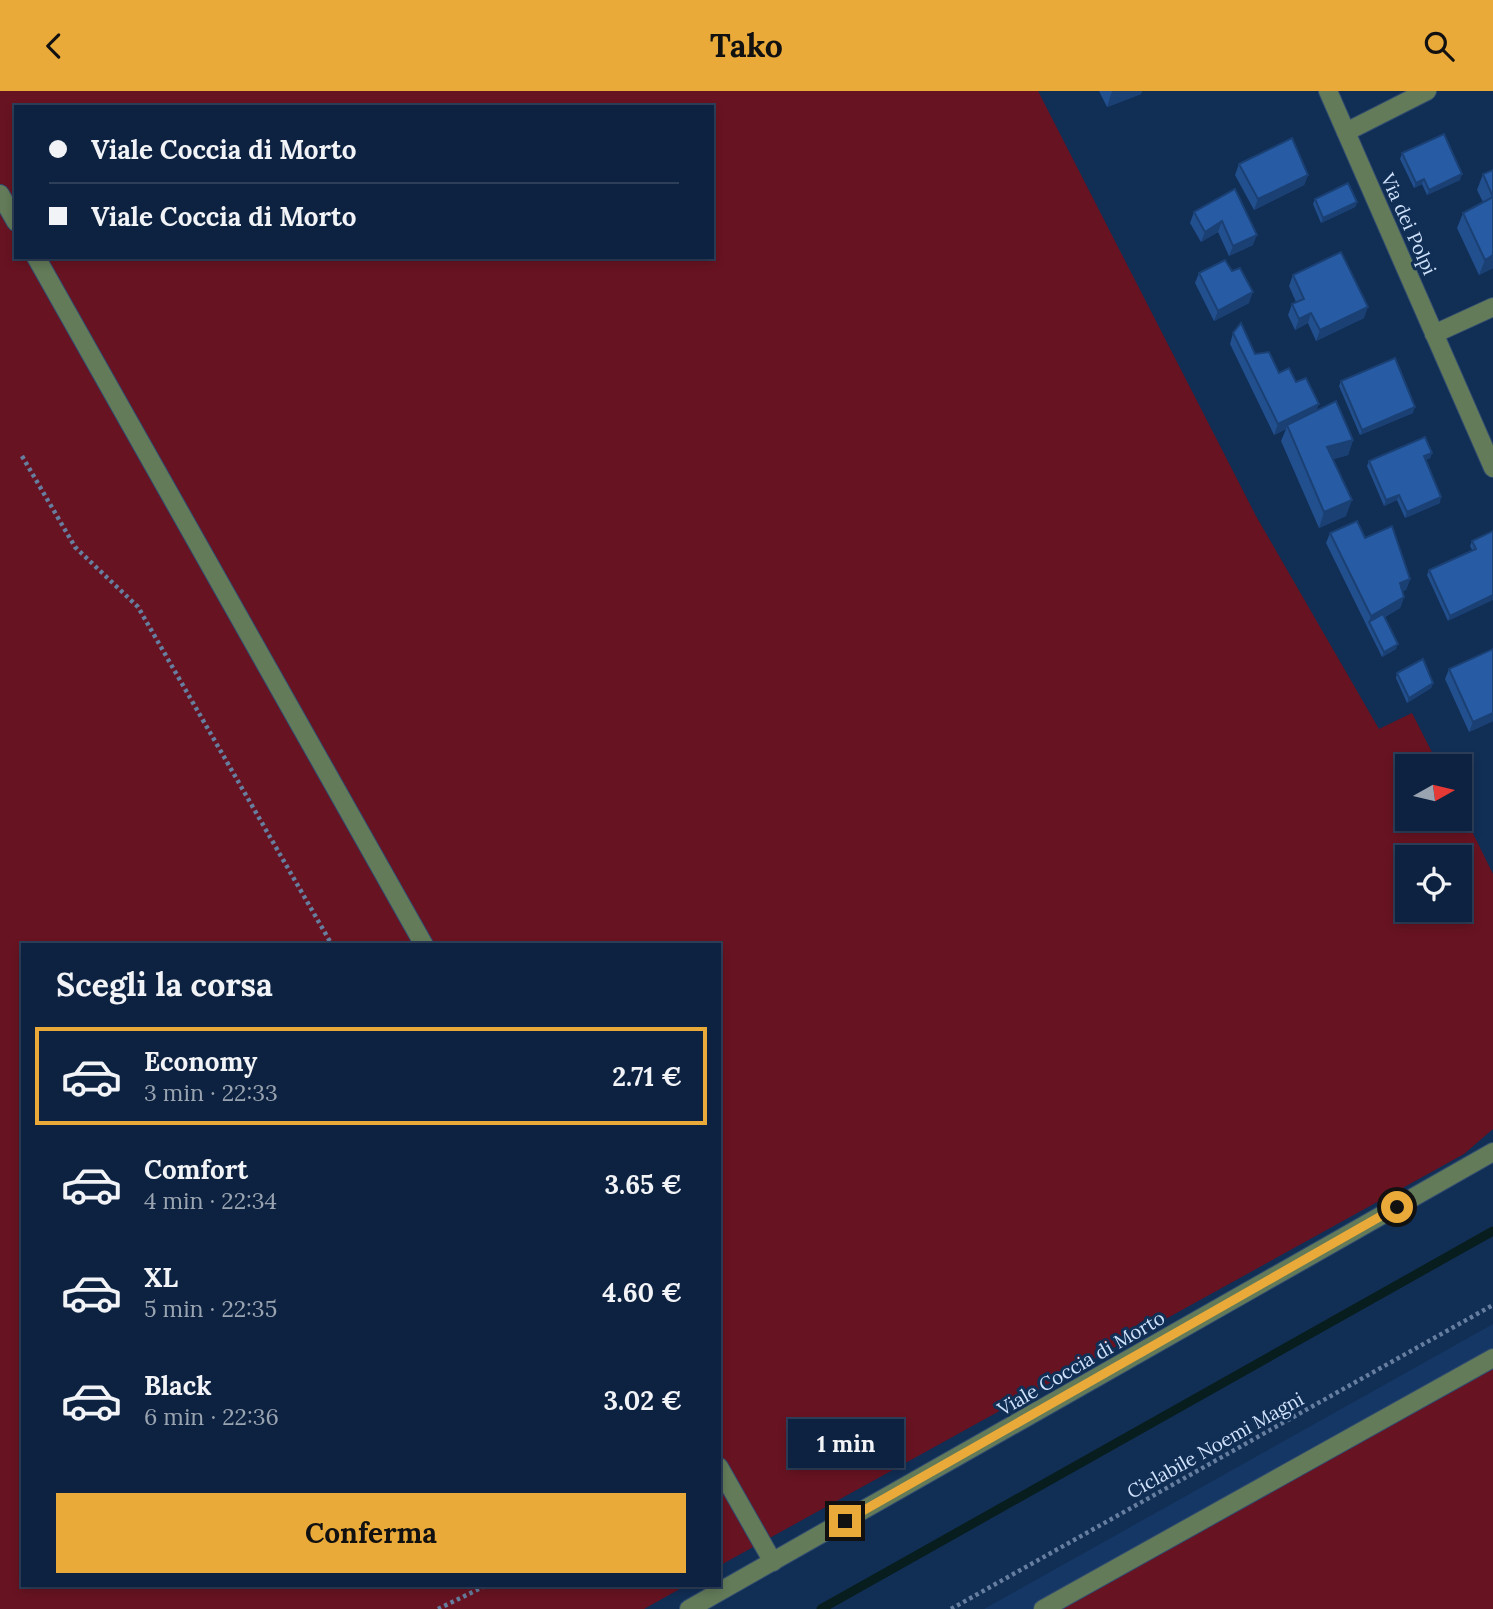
<!DOCTYPE html>
<html lang="it">
<head>
<meta charset="utf-8">
<style>
  body { margin:0; font-family:Lora,serif; background:#162a47; color:#f1f3f6; height:100vh; display:flex; flex-direction:column; font-size:26px; white-space:nowrap }
  * { box-sizing:border-box; margin:0 }
  p { font-size:23px; color:#9aa4b1 }
  .icon { flex:none; width:38px; height:38px; fill:none; stroke:currentColor; stroke-width:2; stroke-linecap:round; stroke-linejoin:round }
  .map { position:relative; flex:1; overflow:hidden }
  .sheet { position:absolute; left:21px; top:852px; width:700px; height:644px; display:flex; flex-direction:column; background:#0d2240; border-radius:0px; box-shadow:0 4px 10px #0003,0 0 0 2px #2d3f59 }
  .sheet>* { flex:none }
  .guide { position:absolute; left:14px; top:14px; width:700px; height:154px; border-radius:0px; box-shadow:0 4px 10px #0003,0 0 0 2px #2d3f59; display:grid; align-content:center; height:154px; padding:0 35px; background:#0d2240 }
  .needle { width:46px; rotate:82deg }
  .tools { position:absolute; left:1395px; top:663px; display:grid; gap:14px }
  .tools a { display:grid; place-items:center; width:77px; height:77px; border-radius:0px; background:#0d2240; box-shadow:0 4px 10px #0003,0 0 0 2px #2d3f59; font-size:35px }
  .end { position:absolute; width:32px; height:32px; margin:-16px; border:9px solid #eaaa39; background:#111; box-shadow:0 0 0 4px #111 }
  .from { border-radius:50% }
  .bubble { position:absolute; height:49px; border-radius:0px; background:#0d2240; box-shadow:0 4px 10px #0003,0 0 0 2px #2d3f59; font-size:23px; font-weight:700; line-height:49px; text-align:center }
  .guide b { display:flex; align-items:center; gap:24px; height:66px; font-size:26px }
  .guide b+b { border-top:2px solid #2d3f59 }
  .guide i { width:18px; height:18px; background:#f1f3f6 }
  ul { padding:0; list-style:none }
  li { display:flex; align-items:center; gap:21px; height:98px; margin:0 14px 10px; padding:0 21px; border:4px solid transparent; border-radius:0px }
  li div { flex:1 }
  li b { display:block; font-size:26px }
  li em { font-style:normal; font-weight:700 }
  li.selected { border-color:#eaaa39 }
  li>.icon { width:63px; height:63px; stroke-width:1.5 }
  h2 { padding:0 35px; font-size:32px; line-height:84px }
  .primary-button { display:flex; gap:14px; margin-top:auto; padding:14px 35px }
  .primary-button a { flex:1; height:80px; border-radius:0px; background:#eaaa39; color:#111; font-size:28px; font-weight:700; line-height:80px; text-align:center }
  header { display:flex; justify-content:space-between; align-items:center; height:91px; padding:0 35px; background:#eaaa39; color:#111; font-size:32px; font-weight:700 }
  .map>svg:first-child { display:block }
</style>
</head>
<body>
<header><svg class="icon" aria-label="back" viewBox="0 0 24 24"><path d="M15 5l-7 7 7 7"/></svg>Tako<svg class="icon" aria-label="search" viewBox="0 0 24 24"><circle cx="10" cy="10" r="6"/><path d="M15 15l6 6"/></svg></header>
<div class="map">
<svg width="1493" height="1518" viewBox="0 0 1493 1518">
  <rect width="100%" height="100%" fill="#112e55"/>
  <!-- built -->
  <polygon fill="#153765" points="1493,1233 1493,1518 984,1518"/>
  <!-- green -->
  <g fill="#681321" fill-rule="evenodd">
    <path d="M 0,0 L 1038,0 L 1256,425 L 1379,638 L 1412,622 L 1439,675 L 1407,676 L 1407,728 L 1460,728 L 1460,716 L 1493,783 L 1493,1038 L 1464,1063 L 719,1475 L 719,854 L 23,854 L 23,1494 L 685,1495 L 644,1518 L 0,1518 ZM 16,16 L 712,16 L 712,166 L 16,166 ZM 1407,766 L 1460,766 L 1460,819 L 1407,819 Z"/>
    <polygon points="1493,1275 1493,1518 1059,1518"/>
  </g>
  <g fill="none" stroke-linecap="round" stroke-linejoin="round">
    <!-- stream -->
    <polyline stroke="#081d1d" stroke-width="9" points="821,1518 1493,1140"/>
    <defs>
      <g id="minor">
        <polyline points="1328,0 1493,377"/>
        <polyline points="1346,41 1427,0"/>
        <polyline points="0,103 16,131"/>
        <polyline points="36,166 424,854"/>
        <polyline points="1434,243 1493,216"/>
        <polyline points="719,1376 773,1471"/>
        <polyline points="689,1518 1493,1061"/>
        <polyline points="1043,1518 1493,1267"/>
      </g>
    </defs>
    <!-- minor casing -->
    <use href="#minor" stroke="#304b70" stroke-width="20"/>
    <!-- path -->
    <g stroke="#667e9f" stroke-width="4.5" stroke-dasharray="3.5 3.5" stroke-linecap="butt">
      <polyline points="22,365 75,456 138,516 332,854"/>
      <polyline points="438,1518 487,1494"/>
      <polyline points="951,1518 1493,1214"/>
    </g>
    <!-- minor -->
    <use href="#minor" stroke="#637b59" stroke-width="18"/>
  </g>
  <!-- wall -->
  <g fill="#224f8e">
    <polygon points="1099,0 1142,0 1141,3 1107,16"/>
    <polygon points="1402,62 1460,89 1427,104 1422,93 1414,97 1400,68"/>
    <polygon points="1239,73 1308,84 1304,94 1254,119 1235,84"/>
    <polygon points="1493,79 1493,177 1479,184 1457,137 1463,122 1483,111 1477,99 1483,83"/>
    <polygon points="1235,98 1253,154 1229,165 1218,141 1201,151 1190,132 1194,121"/>
    <polygon points="1315,108 1357,111 1355,116 1321,132 1313,113"/>
    <polygon points="1199,182 1249,212 1214,230 1195,192"/>
    <polygon points="1293,184 1364,227 1316,250 1308,232 1295,239 1288,224 1292,213 1296,211 1289,195"/>
    <polygon points="1233,242 1255,263 1279,282 1296,291 1317,320 1353,349 1348,364 1333,368 1346,425 1319,437 1281,350 1286,338 1274,344 1230,253"/>
    <polygon points="1341,290 1413,322 1360,344 1339,295"/>
    <polygon points="1432,362 1430,367 1425,369 1440,412 1405,427 1397,409 1384,415 1367,375 1369,370"/>
    <polygon points="1493,440 1448,530 1427,484 1429,479 1472,459 1470,455 1472,450"/>
    <polygon points="1330,442 1365,447 1410,488 1406,499 1402,500 1404,506 1400,517 1385,526 1396,558 1382,566 1326,452"/>
    <polygon points="1449,578 1493,630 1469,641 1445,588"/>
    <polygon points="1397,582 1433,592 1431,597 1407,612 1396,587"/>
  </g>
  <!-- shaded-wall -->
  <g fill="#1b4074">
    <polygon points="1112,0 1142,0 1141,3 1107,16"/>
    <polygon points="1462,83 1460,89 1427,104 1429,99"/>
    <polygon points="1308,84 1304,94 1254,119 1258,108"/>
    <polygon points="1424,88 1422,93 1414,97 1416,92"/>
    <polygon points="1357,111 1355,116 1321,132 1323,127"/>
    <polygon points="1222,130 1218,141 1201,151 1205,141"/>
    <polygon points="1257,144 1253,154 1229,165 1233,155"/>
    <polygon points="1493,164 1493,177 1479,184 1485,169"/>
    <polygon points="1253,201 1249,212 1214,230 1218,220"/>
    <polygon points="1368,216 1364,227 1316,250 1320,239"/>
    <polygon points="1311,222 1308,232 1295,239 1299,228"/>
    <polygon points="1319,313 1315,324 1287,334 1286,338 1274,344 1278,333"/>
    <polygon points="1415,316 1413,322 1360,344 1362,339"/>
    <polygon points="1353,349 1348,364 1321,372 1327,356"/>
    <polygon points="1432,362 1430,367 1422,371 1424,365"/>
    <polygon points="1399,404 1397,409 1384,415 1386,409"/>
    <polygon points="1441,406 1440,412 1405,427 1407,421"/>
    <polygon points="1352,409 1346,425 1319,437 1324,421"/>
    <polygon points="1410,488 1406,499 1396,503 1400,492"/>
    <polygon points="1493,504 1493,509 1448,530 1450,525"/>
    <polygon points="1404,506 1400,517 1370,534 1369,531 1371,525"/>
    <polygon points="1398,553 1396,558 1382,566 1384,561"/>
    <polygon points="1433,592 1431,597 1407,612 1409,607"/>
    <polygon points="1493,622 1493,630 1469,641 1473,631"/>
  </g>
  <!-- building -->
  <g fill="#275ca5" stroke="#1b4074" stroke-width="2">
    <polygon points="1444,43 1462,83 1429,99 1424,88 1416,92 1402,62"/>
    <polygon points="1292,47 1308,84 1258,108 1239,73"/>
    <polygon points="1493,79 1493,164 1485,169 1463,122 1493,106 1483,83"/>
    <polygon points="1348,92 1357,111 1323,127 1315,108"/>
    <polygon points="1235,98 1257,144 1233,155 1222,130 1205,141 1194,121"/>
    <polygon points="1341,161 1368,216 1320,239 1311,222 1299,228 1292,213 1304,208 1293,184"/>
    <polygon points="1225,169 1232,180 1240,177 1253,201 1218,220 1199,182"/>
    <polygon points="1241,232 1255,263 1269,261 1279,282 1289,277 1296,291 1306,287 1319,313 1278,333 1233,242"/>
    <polygon points="1395,267 1415,316 1362,339 1341,290"/>
    <polygon points="1336,310 1353,349 1327,356 1352,409 1324,421 1287,334"/>
    <polygon points="1425,346 1432,362 1424,365 1441,406 1407,421 1399,404 1386,409 1369,370"/>
    <polygon points="1357,430 1365,447 1392,435 1410,488 1400,492 1404,506 1371,525 1330,442"/>
    <polygon points="1493,440 1493,504 1450,525 1429,479 1476,458 1472,450"/>
    <polygon points="1383,523 1398,553 1384,561 1369,531"/>
    <polygon points="1493,558 1493,622 1473,631 1449,578"/>
    <polygon points="1423,568 1433,592 1409,607 1397,582"/>
  </g>
  <g fill="none" stroke-linecap="round" stroke-linejoin="round">
    <!-- route -->
    <polyline stroke="#eaaa39" stroke-width="9" points="845,1430 1397,1116"/>
  </g>
  <g text-anchor="middle" dominant-baseline="central" stroke-width="6" stroke-linejoin="round" paint-order="stroke">
    <!-- street labels -->
    <g font-size="19" fill="#d0e2fb" stroke="#112e55">
      <text transform="translate(1409 133) rotate(66)">Via dei Polpi</text>
      <text transform="translate(1081 1272) rotate(-30)">Viale Coccia di Morto</text>
      <text transform="translate(1215 1354) rotate(-29)">Ciclabile Noemi Magni</text>
    </g>
  </g>
</svg>
<div class="tools">
<a><svg class="needle" viewBox="-14 -14 28 28"><path d="M0-13l5 13h-10z" fill="#e53935"/><path d="M0 13l5-13h-10z" fill="#9aa4b1"/></svg></a>
<a><svg class="icon" aria-label="locate" viewBox="0 0 24 24"><circle cx="12" cy="12" r="6"/><path d="M12 2v4M12 18v4M2 12h4M18 12h4"/></svg></a>
</div>
<i class="end from" style="left:1397px;top:1116px"></i>
<i class="end" style="left:845px;top:1430px"></i>
<div class="bubble" style="left:788px;top:1328px;width:116px">1 min</div>
<div class="guide">
<b><i class="from"></i>Viale Coccia di Morto</b>
<b><i></i>Viale Coccia di Morto</b>
</div>
<section class="sheet">
<h2>Scegli la corsa</h2>
<ul>
<li class="selected"><svg class="icon" aria-label="car" viewBox="0 0 24 24"><path d="M5 17H2v-5l4-1 3-4h7l3 4 3 1v5h-3M9 17h6M6 11h13"/><circle cx="7" cy="17" r="2"/><circle cx="17" cy="17" r="2"/></svg><div><b>Economy</b><p>3 min · 22:33</p></div><em>2.71 €</em></li>
<li><svg class="icon" aria-label="car" viewBox="0 0 24 24"><path d="M5 17H2v-5l4-1 3-4h7l3 4 3 1v5h-3M9 17h6M6 11h13"/><circle cx="7" cy="17" r="2"/><circle cx="17" cy="17" r="2"/></svg><div><b>Comfort</b><p>4 min · 22:34</p></div><em>3.65 €</em></li>
<li><svg class="icon" aria-label="car" viewBox="0 0 24 24"><path d="M5 17H2v-5l4-1 3-4h7l3 4 3 1v5h-3M9 17h6M6 11h13"/><circle cx="7" cy="17" r="2"/><circle cx="17" cy="17" r="2"/></svg><div><b>XL</b><p>5 min · 22:35</p></div><em>4.60 €</em></li>
<li><svg class="icon" aria-label="car" viewBox="0 0 24 24"><path d="M5 17H2v-5l4-1 3-4h7l3 4 3 1v5h-3M9 17h6M6 11h13"/><circle cx="7" cy="17" r="2"/><circle cx="17" cy="17" r="2"/></svg><div><b>Black</b><p>6 min · 22:36</p></div><em>3.02 €</em></li>
</ul>
<div class="primary-button"><a>Conferma</a></div>
</section>
</div>
</body>
</html>
